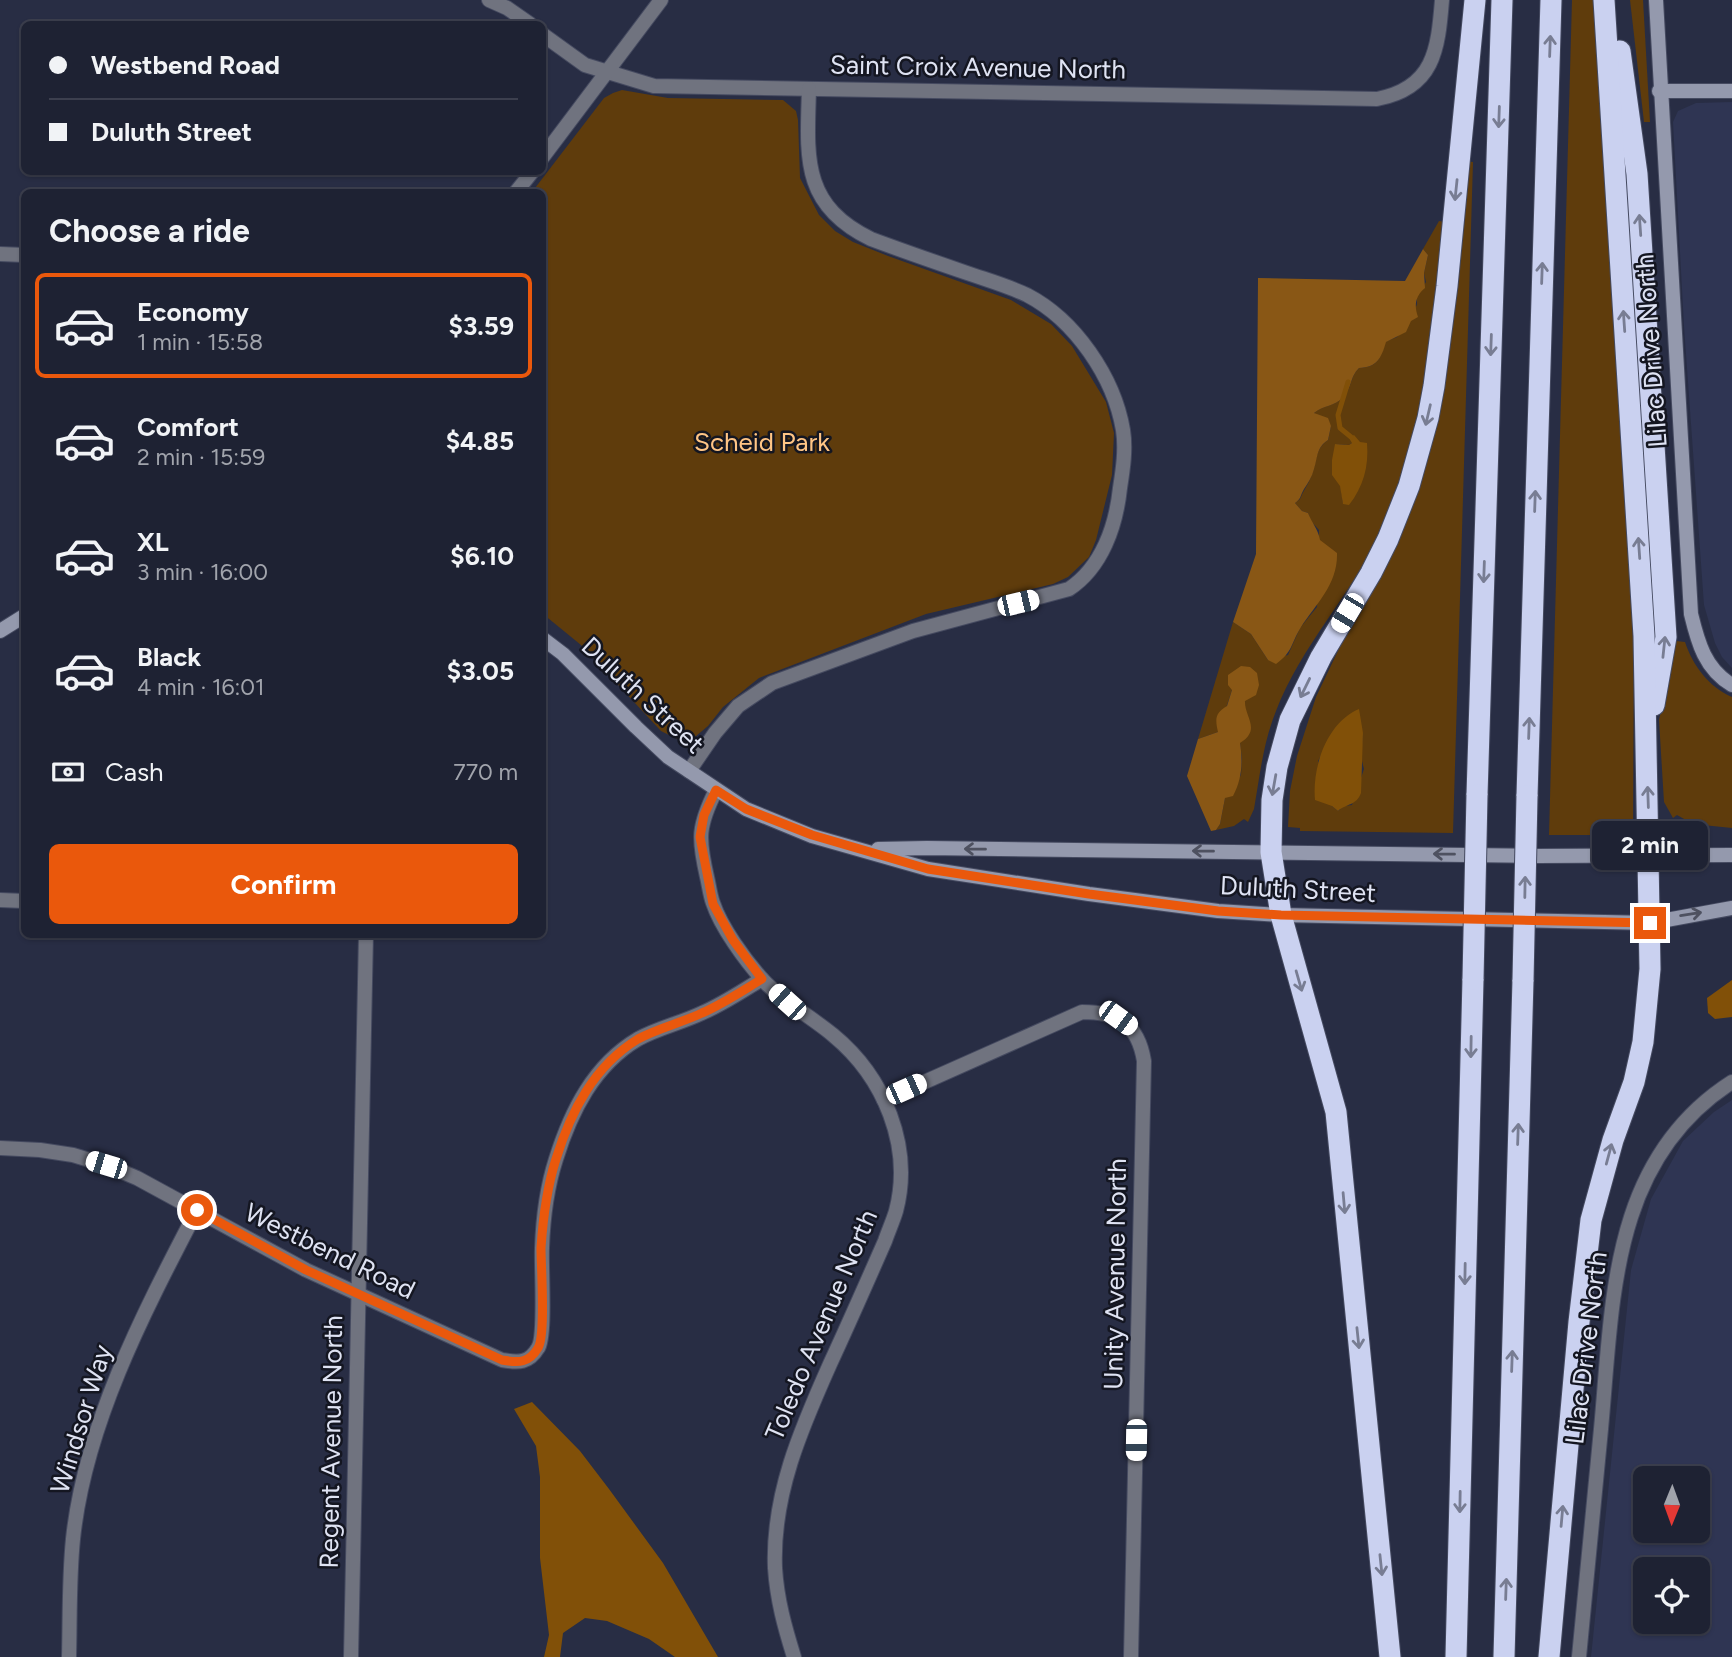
<!DOCTYPE html>
<html lang="en">
<head>
<meta charset="utf-8">
<style>
  body { margin:0; font-family:Figtree,sans-serif; background:#2b2f3f; color:#f1f3f6; height:100vh; display:flex; flex-direction:column; font-size:26px; white-space:nowrap }
  * { box-sizing:border-box; margin:0 }
  p { font-size:23px; color:#a1a4ac }
  .icon { flex:none; width:38px; height:38px; fill:none; stroke:currentColor; stroke-width:2; stroke-linecap:round; stroke-linejoin:round }
  .map { position:relative; flex:1; overflow:hidden }
  .details { position:absolute; left:21px; top:189px; width:525px; height:749px; display:flex; flex-direction:column; background:#1e2233; border-radius:10px; box-shadow:0 2px 5px #0004,0 0 0 2px #3c3f4e }
  .details>* { flex:none }
  .top-card { position:absolute; left:21px; top:21px; width:525px; height:154px; border-radius:10px; box-shadow:0 2px 5px #0004,0 0 0 2px #3c3f4e; display:grid; align-content:center; height:154px; padding:0 28px; background:#1e2233 }
  .needle { width:46px; rotate:181deg }
  .controls { position:absolute; left:1633px; top:1466px; display:grid; gap:14px }
  .controls a { display:grid; place-items:center; width:77px; height:77px; border-radius:10px; background:#1e2233; box-shadow:0 2px 5px #0004,0 0 0 2px #3c3f4e; font-size:35px }
  .end { position:absolute; width:32px; height:32px; margin:-16px; border:9px solid #ea580c; background:#fff; box-shadow:0 0 0 4px #fff }
  .from { border-radius:50% }
  .bubble { position:absolute; height:49px; border-radius:10px; background:#1e2233; box-shadow:0 2px 5px #0004,0 0 0 2px #3c3f4e; font-size:23px; font-weight:700; line-height:49px; text-align:center }
  .car { position:absolute; width:21px; height:42px; margin:-21px -10px; border-radius:9px; box-shadow:0 0 5px 2px #0007; background:linear-gradient(#fff 24%,#345 0 40%,#fff 0 76%,#345 0 86%,#fff 0) }
  .top-card b { display:flex; align-items:center; gap:24px; height:66px; font-size:26px }
  .top-card b+b { border-top:2px solid #3c3f4e }
  .top-card i { width:18px; height:18px; background:#f1f3f6 }
  ul { padding:0; list-style:none }
  li { display:flex; align-items:center; gap:21px; height:105px; margin:0 14px 10px; padding:0 14px; border:4px solid transparent; border-radius:10px }
  li div { flex:1 }
  li b { display:block; font-size:26px }
  li em { font-style:normal; font-weight:700 }
  li.on { border-color:#ea580c }
  li>.icon { width:63px; height:63px; stroke-width:1.5 }
  h2 { padding:0 28px; font-size:32px; line-height:84px }
  .pay { display:flex; align-items:center; gap:18px; height:77px; padding:0 28px; font-size:26px }
  .pay p { margin-inline-start:auto }
  .primary-button { display:flex; gap:14px; margin-top:auto; padding:14px 28px }
  .primary-button a { flex:1; height:80px; border-radius:10px; background:#ea580c; color:#fff; font-size:28px; font-weight:700; line-height:80px; text-align:center }
  .map>svg:first-child { display:block }
</style>
</head>
<body>
<div class="map">
<svg width="1732" height="1657" viewBox="0 0 1732 1657">
  <rect width="100%" height="100%" fill="#282d44"/>
  <!-- built -->
  <g fill="#2f3553" fill-rule="evenodd">
    <polygon points="1732,102 1732,668 1722,657 1715,643 1704,605 1684,326 1673,122 1678,111 1696,103"/>
    <path d="M 1732,1100 L 1732,1657 L 1591,1657 L 1631,1270 L 1651,1199 L 1683,1141 L 1714,1112 ZM 1645,1479 L 1698,1479 L 1698,1531 L 1645,1531 ZM 1645,1570 L 1698,1570 L 1698,1622 L 1645,1622 Z"/>
  </g>
  <!-- green -->
  <g fill="#5f3c0c" fill-rule="evenodd">
    <polygon points="1572,0 1595,0 1634,624 1633,835 1549,835"/>
    <polygon points="1630,0 1643,0 1650,122 1644,122"/>
    <polygon points="622,90 668,98 783,100 796,111 798,120 800,178 819,215 835,231 853,242 888,256 1011,300 1051,324 1072,346 1106,402 1114,433 1112,475 1096,540 1089,557 1068,577 1053,584 926,614 759,678 723,707 708,726 690,741 675,738 661,731 581,645 543,614 542,192 532,192 604,98 613,93"/>
    <path d="M 1464,161 L 1473,162 L 1453,833 L 1300,831 L 1300,828 L 1288,827 L 1290,791 L 1297,756 L 1316,697 L 1418,483 ZM 1334,730 L 1363,733 L 1361,757 L 1364,769 L 1352,805 L 1344,806 L 1338,811 L 1332,806 L 1318,761 Z"/>
    <path d="M 1439,221 L 1445,222 C 1434,327 1426,436 1381,532 C 1351,595 1301,646 1276,711 C 1263,743 1260,775 1254,809 L 1248,822 L 1244,819 L 1234,826 L 1216,830 L 1220,824 L 1225,798 L 1241,775 L 1242,758 L 1240,743 L 1245,701 L 1232,690 L 1218,732 L 1198,739 L 1233,622 L 1251,634 L 1268,660 L 1288,655 L 1300,628 L 1317,607 L 1319,530 L 1311,521 L 1308,513 L 1302,511 L 1295,503 L 1300,499 C 1303,491 1308,485 1311,477 C 1317,464 1314,449 1328,440 L 1331,426 L 1314,413 C 1322,405 1335,407 1343,397 C 1352,388 1350,376 1359,368 C 1377,367 1381,359 1385,342 L 1397,337 L 1411,320 L 1417,304 L 1417,297 L 1426,282 L 1424,273 L 1428,255 L 1423,249 ZM 1352,443 L 1343,503 L 1335,444 L 1349,445 Z"/>
    <path d="M 1676,641 L 1685,642 C 1693,666 1709,687 1732,697 L 1732,828 L 1693,824 L 1677,815 L 1673,818 L 1664,802 L 1659,720 Z"/>
  </g>
  <!-- forest -->
  <g fill="#895715">
    <path d="M 1423,249 L 1428,255 L 1424,273 L 1425,288 C 1415,296 1414,306 1418,317 L 1411,321 L 1406,332 L 1386,342 C 1381,359 1377,367 1359,368 C 1350,376 1352,388 1343,397 C 1335,407 1323,405 1314,413 L 1328,418 L 1331,426 L 1328,440 C 1316,448 1318,457 1314,469 C 1312,477 1308,483 1304,489 C 1300,496 1301,499 1295,503 L 1302,511 L 1308,513 C 1312,523 1318,529 1320,540 L 1337,553 C 1338,584 1316,604 1301,627 C 1291,643 1293,652 1276,664 L 1268,660 L 1251,634 L 1233,622 L 1256,554 L 1258,278 L 1405,281 Z"/>
    <path d="M 1241,666 L 1250,667 L 1257,673 L 1259,685 L 1256,695 L 1245,701 C 1244,716 1262,730 1240,743 C 1243,762 1242,779 1233,796 L 1225,798 L 1220,824 L 1216,830 L 1211,831 L 1187,776 L 1198,739 L 1218,732 C 1215,719 1215,713 1227,706 L 1232,690 L 1228,685 L 1228,675 Z"/>
  </g>
  <!-- water -->
  <g fill="#815008">
    <path d="M 1354,435 L 1360,442 L 1367,443 C 1369,467 1363,487 1349,505 L 1343,504 L 1340,486 L 1332,475 L 1332,460 L 1335,444 L 1349,445 L 1352,443 L 1349,438 Z"/>
    <path d="M 1359,709 L 1363,733 L 1361,793 C 1356,806 1347,803 1338,811 L 1332,806 L 1315,800 C 1312,768 1326,723 1359,709 Z"/>
    <polygon points="1732,980 1732,1017 1715,1019 1708,1013 1707,998"/>
    <polygon points="532,1402 580,1451 609,1489 663,1563 718,1657 675,1657 649,1639 607,1621 585,1618 563,1633 560,1657 544,1657 549,1635 540,1558 540,1477 536,1446 514,1409"/>
  </g>
  <g fill="none" stroke-linecap="round" stroke-linejoin="round">
    <!-- stream -->
    <polyline stroke="#815008" stroke-width="5" points="1348,382 1338,415 1340,428 1351,437"/>
    <defs>
      <g id="street">
        <polyline points="489,0 507,8 530,24"/>
        <path d="M 542,34 L 585,65 L 654,86 L 1377,99 C 1434,88 1438,50 1442,0"/>
        <polyline points="542,158 661,0"/>
        <polyline points="516,192 532,172"/>
        <polyline points="0,254 24,255"/>
        <path d="M 689,771 L 715,733 L 738,706 L 772,683 L 913,631 L 1069,589 C 1102,567 1116,526 1120,488 C 1123,469 1126,449 1123,430 C 1114,377 1075,320 1027,295 C 1008,286 987,280 967,273 C 935,262 903,251 871,239 C 801,205 807,157 809,89"/>
        <path d="M 716,790 C 698,826 698,838 707,877 C 709,885 710,895 713,903 C 721,927 745,960 762,979 C 782,1001 810,1016 833,1035 C 884,1077 913,1146 896,1211 C 893,1221 888,1232 885,1241 C 867,1282 849,1323 830,1364 C 801,1429 772,1495 775,1568 C 777,1600 785,1628 794,1657"/>
        <polyline points="0,900 24,901"/>
        <path d="M 884,1100 L 1082,1012 C 1118,1012 1138,1024 1144,1061 L 1131,1657"/>
        <path d="M 0,1148 L 40,1150 L 73,1155 L 106,1165 L 137,1178 L 306,1270 L 502,1360 C 519,1363 529,1363 538,1348 C 546,1336 541,1267 542,1248 C 543,1218 547,1187 556,1159 C 571,1111 594,1065 638,1039 C 658,1028 681,1023 702,1013 C 723,1004 742,991 762,979"/>
        <path d="M 69,1657 C 70,1618 69,1578 73,1539 C 85,1424 144,1312 197,1210"/>
        <polyline points="351,1657 366,934"/>
        <path d="M 1579,1657 C 1587,1581 1594,1505 1601,1429 C 1613,1301 1610,1160 1732,1082"/>
      </g>
      <g id="secondary">
        <path d="M 1656,0 L 1691,614 C 1698,643 1705,669 1732,685"/>
        <polyline points="1659,91 1732,91"/>
        <polyline points="0,631 24,616"/>
        <polyline points="542,638 563,654 636,727 668,757 746,809 812,836 928,869 1089,894 1218,911 1281,915 1650,923 1732,908"/>
        <polyline points="878,849 927,848 1537,856 1732,855"/>
      </g>
      <g id="highway">
        <polyline points="1620,51 1637,174 1666,637 1654,705"/>
        <polyline points="1477,795 1502,0"/>
        <polyline points="1527,796 1551,0"/>
        <polyline points="1390,1657 1336,1112 1281,915 1271,852 1272,800 1277,767 1290,720 1321,657 1371,573 1388,539 1409,486 1428,418 1434,386 1447,286 1475,0"/>
        <polyline points="1456,1657 1473,979"/>
        <polyline points="1504,1657 1523,980"/>
        <polyline points="1549,1657 1579,1322 1591,1220 1613,1140 1634,1082 1643,1042 1650,969 1644,636 1604,0"/>
      </g>
    </defs>
    <!-- street casing -->
    <use href="#street" stroke="#454a60" stroke-width="16"/>
    <!-- secondary casing -->
    <use href="#secondary" stroke="#454a60" stroke-width="16"/>
    <!-- highway casing -->
    <use href="#highway" stroke="#454a60" stroke-width="23"/>
    <!-- street -->
    <use href="#street" stroke="#70737f" stroke-width="14"/>
    <!-- secondary -->
    <use href="#secondary" stroke="#9499ad" stroke-width="14"/>
    <!-- highway -->
    <use href="#highway" stroke="#cad1f0" stroke-width="21"/>
    <defs>
      <g id="highway-bridge">
        <polyline points="1473,979 1477,795"/>
        <polyline points="1523,980 1527,796"/>
      </g>
    </defs>
    <!-- highway-bridge casing -->
    <use href="#highway-bridge" stroke="#454a60" stroke-width="23" stroke-linecap="butt"/>
    <!-- highway-bridge -->
    <use href="#highway-bridge" stroke="#cad1f0" stroke-width="21"/>
  </g>
  <!-- one-way arrows -->
  <defs><path id="oneway-shaft" d="M-6 0H5M1.5-3L5.5 0L1.5 3" fill="none" stroke-width="1.6" stroke-linecap="round" stroke-linejoin="round" transform="scale(1.75)"/></defs>
  <g stroke="#787d93">
    <use href="#oneway-shaft" transform="translate(1550 46) rotate(-88)"/>
    <use href="#oneway-shaft" transform="translate(1499 117) rotate(92)"/>
    <use href="#oneway-shaft" transform="translate(1456 190) rotate(96)"/>
    <use href="#oneway-shaft" transform="translate(1640 225) rotate(-94)"/>
    <use href="#oneway-shaft" transform="translate(1542 273) rotate(-88)"/>
    <use href="#oneway-shaft" transform="translate(1624 321) rotate(-94)"/>
    <use href="#oneway-shaft" transform="translate(1491 345) rotate(92)"/>
    <use href="#oneway-shaft" transform="translate(1428 415) rotate(103)"/>
    <use href="#oneway-shaft" transform="translate(1535 501) rotate(-88)"/>
    <use href="#oneway-shaft" transform="translate(1639 548) rotate(-94)"/>
    <use href="#oneway-shaft" transform="translate(1484 572) rotate(92)"/>
    <use href="#oneway-shaft" transform="translate(1664 647) rotate(-84)"/>
    <use href="#oneway-shaft" transform="translate(1305 688) rotate(116)"/>
    <use href="#oneway-shaft" transform="translate(1529 728) rotate(-88)"/>
    <use href="#oneway-shaft" transform="translate(1274 785) rotate(100)"/>
    <use href="#oneway-shaft" transform="translate(1648 797) rotate(-92)"/>
    <use href="#oneway-shaft" transform="translate(1525 887) rotate(-89)"/>
    <use href="#oneway-shaft" transform="translate(1299 981) rotate(74)"/>
    <use href="#oneway-shaft" transform="translate(1471 1047) rotate(91)"/>
    <use href="#oneway-shaft" transform="translate(1518 1134) rotate(-88)"/>
    <use href="#oneway-shaft" transform="translate(1609 1154) rotate(-75)"/>
    <use href="#oneway-shaft" transform="translate(1344 1203) rotate(85)"/>
    <use href="#oneway-shaft" transform="translate(1465 1274) rotate(91)"/>
    <use href="#oneway-shaft" transform="translate(1358 1338) rotate(84)"/>
    <use href="#oneway-shaft" transform="translate(1512 1361) rotate(-88)"/>
    <use href="#oneway-shaft" transform="translate(1460 1502) rotate(91)"/>
    <use href="#oneway-shaft" transform="translate(1562 1516) rotate(-85)"/>
    <use href="#oneway-shaft" transform="translate(1381 1565) rotate(84)"/>
    <use href="#oneway-shaft" transform="translate(1506 1589) rotate(-88)"/>
  </g>
  <g stroke="#4e5160">
    <use href="#oneway-shaft" transform="translate(975 849) rotate(-179)"/>
    <use href="#oneway-shaft" transform="translate(1203 851) rotate(-179)"/>
    <use href="#oneway-shaft" transform="translate(1444 854) rotate(-179)"/>
    <use href="#oneway-shaft" transform="translate(1691 914) rotate(-9)"/>
  </g>
  <g fill="none" stroke-linecap="round" stroke-linejoin="round">
    <!-- route -->
    <path stroke="#ea580c" stroke-width="9" d="M 197,1210 L 306,1270 L 502,1360 C 519,1363 529,1363 538,1348 C 546,1336 541,1267 541,1248 C 543,1218 547,1187 556,1159 C 571,1111 594,1066 638,1039 C 658,1028 681,1023 702,1013 C 723,1004 742,991 762,979 L 733,940 L 713,904 L 700,837 L 704,815 L 716,790 L 746,809 L 812,835 L 928,869 L 1089,894 L 1218,911 L 1281,915 L 1650,923"/>
  </g>
  <g text-anchor="middle" dominant-baseline="central" stroke-width="5" stroke-linejoin="round" paint-order="stroke">
    <!-- street labels -->
    <g font-size="26" fill="#dfe3f3" stroke="#141621">
      <text transform="translate(978 67) rotate(1)">Saint Croix Avenue North</text>
      <text transform="translate(1651 351) rotate(-94)">Lilac Drive North</text>
      <text transform="translate(643 695) rotate(43)">Duluth Street</text>
      <text transform="translate(1298 889) rotate(3)">Duluth Street</text>
      <text transform="translate(330 1251) rotate(26)">Westbend Road</text>
      <text transform="translate(1115 1274) rotate(-89)">Unity Avenue North</text>
      <text transform="translate(821 1325) rotate(-67)">Toledo Avenue North</text>
      <text transform="translate(1586 1348) rotate(-83)">Lilac Drive North</text>
      <text transform="translate(81 1419) rotate(-73)">Windsor Way</text>
      <text transform="translate(331 1442) rotate(-89)">Regent Avenue North</text>
    </g>
    <!-- park labels -->
    <g font-size="26" fill="#ffc585" stroke="#141621">
      <text x="762" y="442">Scheid Park</text>
    </g>
  </g>
</svg>
<div class="controls">
<a><svg class="needle" viewBox="-14 -14 28 28"><path d="M0-13l5 13h-10z" fill="#e53935"/><path d="M0 13l5-13h-10z" fill="#a1a4ac"/></svg></a>
<a><svg class="icon" aria-label="locate" viewBox="0 0 24 24"><circle cx="12" cy="12" r="6"/><path d="M12 2v4M12 18v4M2 12h4M18 12h4"/></svg></a>
</div>
<i class="end from" style="left:197px;top:1210px"></i>
<i class="end" style="left:1650px;top:923px"></i>
<div class="bubble" style="left:1592px;top:821px;width:116px">2 min</div>
<i class="car" style="left:1018px;top:603px;rotate:77deg"></i>
<i class="car" style="left:1347px;top:613px;rotate:211deg"></i>
<i class="car" style="left:787px;top:1002px;rotate:312deg"></i>
<i class="car" style="left:1118px;top:1018px;rotate:126deg"></i>
<i class="car" style="left:906px;top:1089px;rotate:66deg"></i>
<i class="car" style="left:106px;top:1165px;rotate:287deg"></i>
<i class="car" style="left:1136px;top:1440px;rotate:181deg"></i>
<div class="top-card">
<b><i class="from"></i>Westbend Road</b>
<b><i></i>Duluth Street</b>
</div>
<section class="details">
<h2>Choose a ride</h2>
<ul>
<li class="on"><svg class="icon" aria-label="car" viewBox="0 0 24 24"><path d="M5 17H2v-5l4-1 3-4h7l3 4 3 1v5h-3M9 17h6M6 11h13"/><circle cx="7" cy="17" r="2"/><circle cx="17" cy="17" r="2"/></svg><div><b>Economy</b><p>1 min · 15:58</p></div><em>$3.59</em></li>
<li><svg class="icon" aria-label="car" viewBox="0 0 24 24"><path d="M5 17H2v-5l4-1 3-4h7l3 4 3 1v5h-3M9 17h6M6 11h13"/><circle cx="7" cy="17" r="2"/><circle cx="17" cy="17" r="2"/></svg><div><b>Comfort</b><p>2 min · 15:59</p></div><em>$4.85</em></li>
<li><svg class="icon" aria-label="car" viewBox="0 0 24 24"><path d="M5 17H2v-5l4-1 3-4h7l3 4 3 1v5h-3M9 17h6M6 11h13"/><circle cx="7" cy="17" r="2"/><circle cx="17" cy="17" r="2"/></svg><div><b>XL</b><p>3 min · 16:00</p></div><em>$6.10</em></li>
<li><svg class="icon" aria-label="car" viewBox="0 0 24 24"><path d="M5 17H2v-5l4-1 3-4h7l3 4 3 1v5h-3M9 17h6M6 11h13"/><circle cx="7" cy="17" r="2"/><circle cx="17" cy="17" r="2"/></svg><div><b>Black</b><p>4 min · 16:01</p></div><em>$3.05</em></li>
</ul>
<div class="pay"><svg class="icon" aria-label="cash" viewBox="0 0 24 24"><path d="M3 7h18v10H3z"/><circle cx="12" cy="12" r="2"/></svg>Cash<p>770 m</p></div>
<div class="primary-button"><a>Confirm</a></div>
</section>
</div>
</body>
</html>
